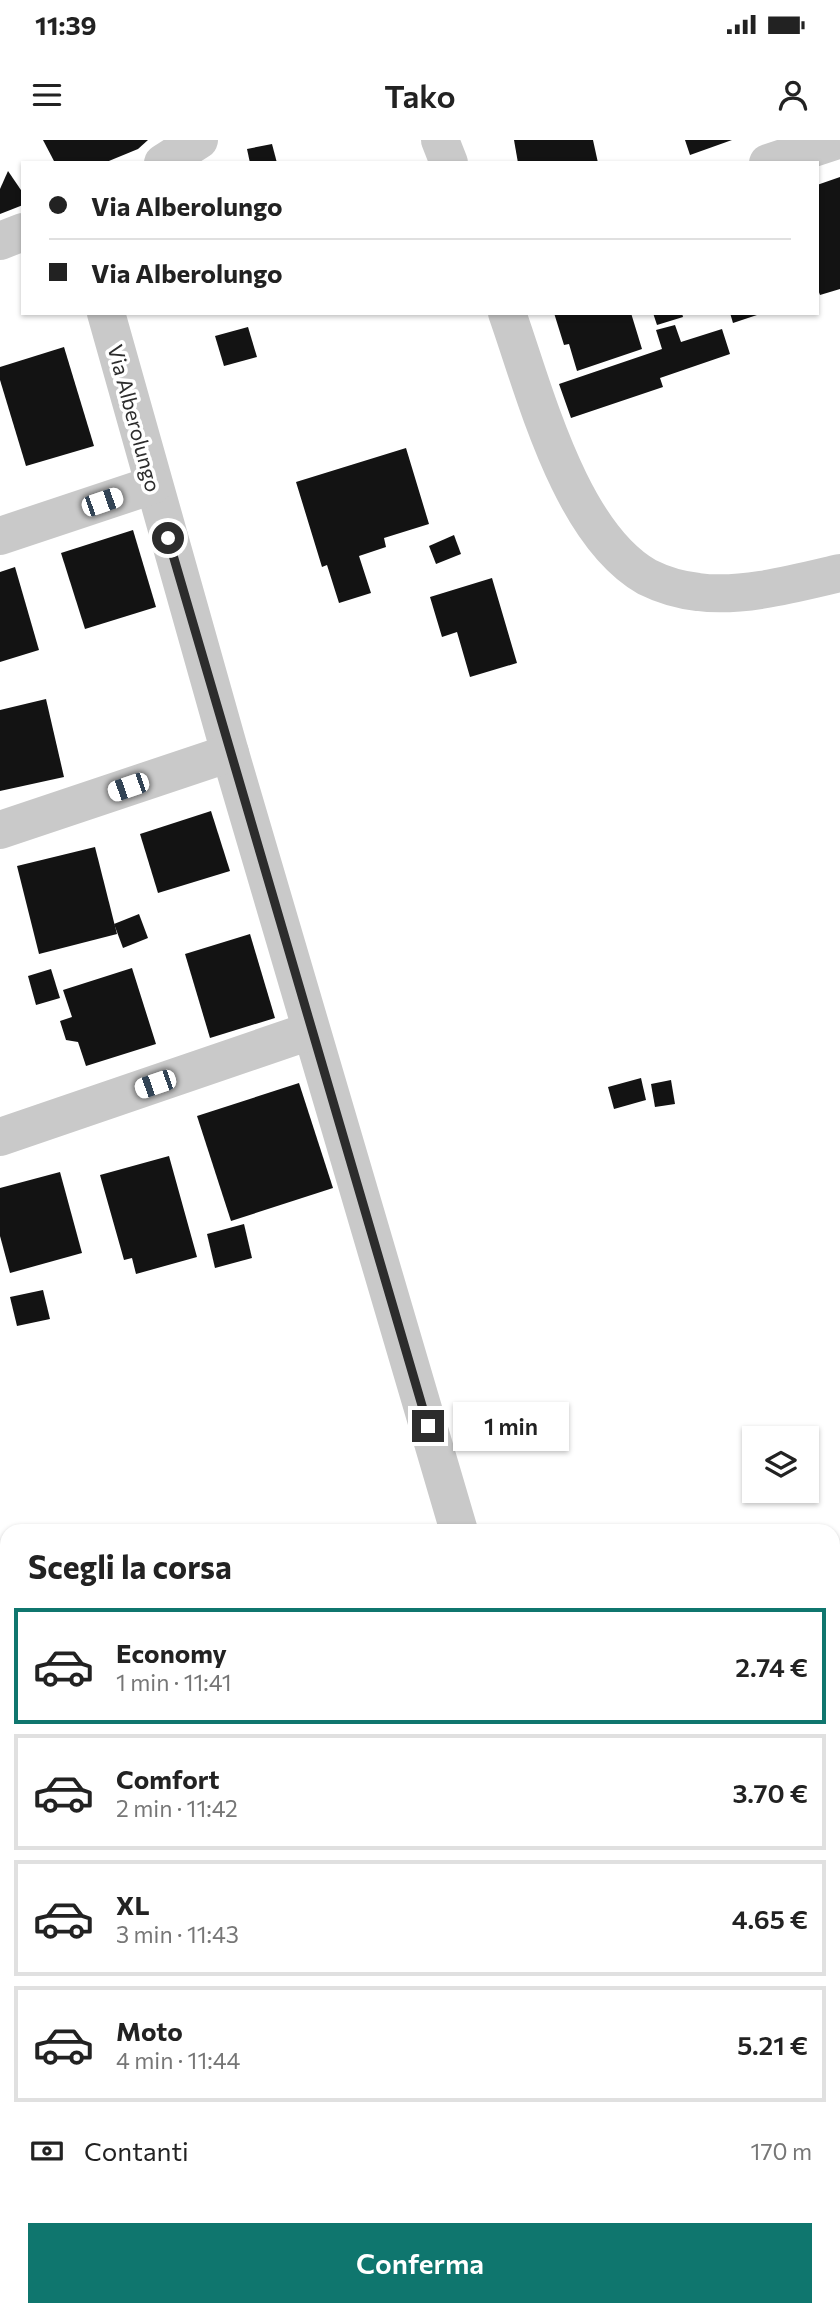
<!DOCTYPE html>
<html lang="it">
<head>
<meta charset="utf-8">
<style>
  body { margin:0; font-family:Commissioner,sans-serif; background:#f6f6f6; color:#222; height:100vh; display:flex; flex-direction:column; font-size:26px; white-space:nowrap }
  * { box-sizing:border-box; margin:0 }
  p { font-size:23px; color:#767676 }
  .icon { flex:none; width:38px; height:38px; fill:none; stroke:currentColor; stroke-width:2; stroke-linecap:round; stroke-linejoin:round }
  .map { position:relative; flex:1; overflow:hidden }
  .drawer { position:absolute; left:0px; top:1384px; width:840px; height:793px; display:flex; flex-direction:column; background:#fff; border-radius:21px 21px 0 0; box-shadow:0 2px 5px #0004 }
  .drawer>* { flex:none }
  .hud { position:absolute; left:21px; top:21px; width:798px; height:154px; border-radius:0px; box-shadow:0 2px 5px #0004; display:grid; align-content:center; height:154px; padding:0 28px; background:#fff }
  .buttons { position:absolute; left:742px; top:1286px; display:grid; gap:14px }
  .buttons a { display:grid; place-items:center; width:77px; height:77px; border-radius:0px; background:#fff; box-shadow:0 2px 5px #0004; font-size:35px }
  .end { position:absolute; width:32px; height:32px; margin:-16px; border:9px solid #2c2c2c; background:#fff; box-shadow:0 0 0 4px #fff }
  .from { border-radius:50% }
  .bubble { position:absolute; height:49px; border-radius:0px; background:#fff; box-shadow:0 2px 5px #0004; font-size:23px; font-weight:600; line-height:49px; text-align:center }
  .car { position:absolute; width:21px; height:42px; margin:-21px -10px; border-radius:9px; box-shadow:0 0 5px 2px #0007; background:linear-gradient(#fff 24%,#345 0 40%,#fff 0 76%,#345 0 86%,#fff 0) }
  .hud b { display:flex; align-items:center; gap:24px; height:66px; font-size:26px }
  .hud b+b { border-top:2px solid #e0e0e0 }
  .hud i { width:18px; height:18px; background:#222 }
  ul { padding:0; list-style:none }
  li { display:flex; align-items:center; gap:21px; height:116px; margin:0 14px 10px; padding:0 14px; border:4px solid #e0e0e0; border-radius:0px }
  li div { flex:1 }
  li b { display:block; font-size:26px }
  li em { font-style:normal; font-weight:600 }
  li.selected { border-color:#0f766e }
  li>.icon { width:63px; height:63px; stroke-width:1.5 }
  h2 { padding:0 28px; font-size:32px; line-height:84px }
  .pay { display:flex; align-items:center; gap:18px; height:77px; padding:0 28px; font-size:26px }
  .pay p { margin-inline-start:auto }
  .action { display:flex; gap:14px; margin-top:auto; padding:14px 28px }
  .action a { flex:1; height:80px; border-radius:0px; background:#0f766e; color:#fff; font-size:28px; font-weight:600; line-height:80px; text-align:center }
  .status { display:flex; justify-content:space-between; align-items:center; height:49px; padding:0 35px; background:#fff; direction:ltr }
  .status svg { height:19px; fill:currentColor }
  header { display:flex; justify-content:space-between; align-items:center; height:91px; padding:0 28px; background:#fff; font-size:32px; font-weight:600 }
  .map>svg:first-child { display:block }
</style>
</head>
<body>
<div class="status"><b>11:39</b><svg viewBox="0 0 49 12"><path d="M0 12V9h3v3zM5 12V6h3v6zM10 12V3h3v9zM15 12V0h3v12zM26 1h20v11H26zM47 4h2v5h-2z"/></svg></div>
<header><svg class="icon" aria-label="menu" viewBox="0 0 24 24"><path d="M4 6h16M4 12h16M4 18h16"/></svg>Tako<svg class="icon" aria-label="person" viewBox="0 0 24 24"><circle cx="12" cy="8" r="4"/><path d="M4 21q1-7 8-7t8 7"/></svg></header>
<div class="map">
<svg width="840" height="2176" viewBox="0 0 840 2176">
  <rect width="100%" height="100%" fill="#fff"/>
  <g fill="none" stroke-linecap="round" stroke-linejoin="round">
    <!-- stream -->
    <g stroke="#c9d9e6" stroke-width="10">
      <polyline points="0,1891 7,1904"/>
      <polyline points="147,2170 149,2176"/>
    </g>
  </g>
  <!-- building -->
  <g fill="#131313">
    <polygon points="43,0 148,0 138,9 104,23 55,23"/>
    <polygon points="514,0 593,0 598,23 518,23"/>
    <polygon points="685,0 732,0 690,15"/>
    <polygon points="272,4 277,23 250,23 247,9"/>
    <polygon points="8,31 23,53 23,65 0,74 0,49"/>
    <polygon points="840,37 840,149 820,155 817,147 817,45"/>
    <polygon points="554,173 631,173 642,209 577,231 569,204 564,205"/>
    <polygon points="653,173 682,173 683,177 657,185"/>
    <polygon points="730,173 760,173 760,174 733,183"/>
    <polygon points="675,185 681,202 722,189 730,214 660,238 663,247 571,278 559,244 662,209 656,190"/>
    <polygon points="248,187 257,217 224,226 215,196"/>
    <polygon points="64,207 94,306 26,326 0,240 0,227"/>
    <polygon points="406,308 429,384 384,398 386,407 359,416 371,453 339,463 327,425 322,427 296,342"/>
    <polygon points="133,390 156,467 85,489 61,413"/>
    <polygon points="454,395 461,414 436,424 429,406"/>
    <polygon points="15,427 39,510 0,522 0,432"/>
    <polygon points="492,438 517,523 470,537 457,492 442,497 430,457"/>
    <polygon points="46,559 64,637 0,651 0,570"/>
    <polygon points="211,671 230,731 158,753 140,694"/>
    <polygon points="95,707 117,794 39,814 17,726"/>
    <polygon points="139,774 148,798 123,808 114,784"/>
    <polygon points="250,794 275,878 210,898 185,814"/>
    <polygon points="132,828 156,904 86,926 78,902 66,900 60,881 72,877 63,850"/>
    <polygon points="51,829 60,858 36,865 28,836"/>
    <polygon points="641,938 646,960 614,969 608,947"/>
    <polygon points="671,940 675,964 655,967 651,944"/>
    <polygon points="299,943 333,1048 231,1081 197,976"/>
    <polygon points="169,1016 197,1117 136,1134 132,1118 124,1120 100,1035"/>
    <polygon points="60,1032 82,1113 10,1133 0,1096 0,1048"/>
    <polygon points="244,1084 252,1118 215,1128 207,1094"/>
    <polygon points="43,1150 50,1179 17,1186 10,1157"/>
    <polygon points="7,2006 7,2080 0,2064 0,2009"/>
    <polygon points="75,2170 123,2170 126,2176 78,2176"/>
  </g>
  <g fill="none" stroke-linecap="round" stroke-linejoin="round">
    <!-- minor -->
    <g stroke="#c9c9c9" stroke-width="38">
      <polyline points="440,0 449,23"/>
      <polyline points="163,23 199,0"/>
      <polyline points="768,23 838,0"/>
      <polyline points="0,101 23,92"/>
      <polyline points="106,173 230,613 459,1391"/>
      <path d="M 507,173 C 535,252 570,393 647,437 C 663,445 680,450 698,452 C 742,458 797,443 840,433"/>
      <polyline points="0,396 153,345"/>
      <polyline points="0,690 230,613"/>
      <polyline points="0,997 310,891"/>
    </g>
  </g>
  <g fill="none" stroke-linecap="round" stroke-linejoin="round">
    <!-- route -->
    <polyline stroke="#2c2c2c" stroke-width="9" points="168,398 428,1286"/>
  </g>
  <g text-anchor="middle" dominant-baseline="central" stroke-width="7" stroke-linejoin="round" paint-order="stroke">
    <!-- street labels -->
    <g font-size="21" fill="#2c2c2c" stroke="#fff">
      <text transform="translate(135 278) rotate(75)">Via Alberolungo</text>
    </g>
  </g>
</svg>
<div class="buttons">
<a><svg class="icon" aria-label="layers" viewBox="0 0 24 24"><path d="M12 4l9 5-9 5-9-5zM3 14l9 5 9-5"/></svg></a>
</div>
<i class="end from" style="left:168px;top:398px"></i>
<i class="end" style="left:428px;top:1286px"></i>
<div class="bubble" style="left:453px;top:1262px;width:116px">1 min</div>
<i class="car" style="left:102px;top:362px;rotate:71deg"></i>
<i class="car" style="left:128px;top:647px;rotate:251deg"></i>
<i class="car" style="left:155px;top:944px;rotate:251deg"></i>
<div class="hud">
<b><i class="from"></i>Via Alberolungo</b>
<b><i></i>Via Alberolungo</b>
</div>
<section class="drawer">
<h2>Scegli la corsa</h2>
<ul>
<li class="selected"><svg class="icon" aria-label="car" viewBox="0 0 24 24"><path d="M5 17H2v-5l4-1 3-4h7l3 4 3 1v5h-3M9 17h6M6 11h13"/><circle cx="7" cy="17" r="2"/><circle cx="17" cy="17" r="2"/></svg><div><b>Economy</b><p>1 min · 11:41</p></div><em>2.74 €</em></li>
<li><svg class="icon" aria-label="car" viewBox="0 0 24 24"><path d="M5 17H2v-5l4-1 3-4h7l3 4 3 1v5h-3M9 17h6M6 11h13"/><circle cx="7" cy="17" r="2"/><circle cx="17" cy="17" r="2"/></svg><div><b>Comfort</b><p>2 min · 11:42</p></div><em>3.70 €</em></li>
<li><svg class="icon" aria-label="car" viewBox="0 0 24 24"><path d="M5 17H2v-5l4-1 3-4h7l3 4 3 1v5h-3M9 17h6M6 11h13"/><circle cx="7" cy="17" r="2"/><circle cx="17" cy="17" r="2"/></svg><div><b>XL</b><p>3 min · 11:43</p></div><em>4.65 €</em></li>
<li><svg class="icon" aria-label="car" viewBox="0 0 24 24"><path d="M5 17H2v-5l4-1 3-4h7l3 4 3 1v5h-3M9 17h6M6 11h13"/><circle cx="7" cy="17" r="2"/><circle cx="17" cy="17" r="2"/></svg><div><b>Moto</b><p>4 min · 11:44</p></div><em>5.21 €</em></li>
</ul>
<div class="pay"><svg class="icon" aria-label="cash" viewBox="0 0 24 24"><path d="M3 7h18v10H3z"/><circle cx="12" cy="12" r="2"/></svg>Contanti<p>170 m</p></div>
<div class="action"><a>Conferma</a></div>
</section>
</div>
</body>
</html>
